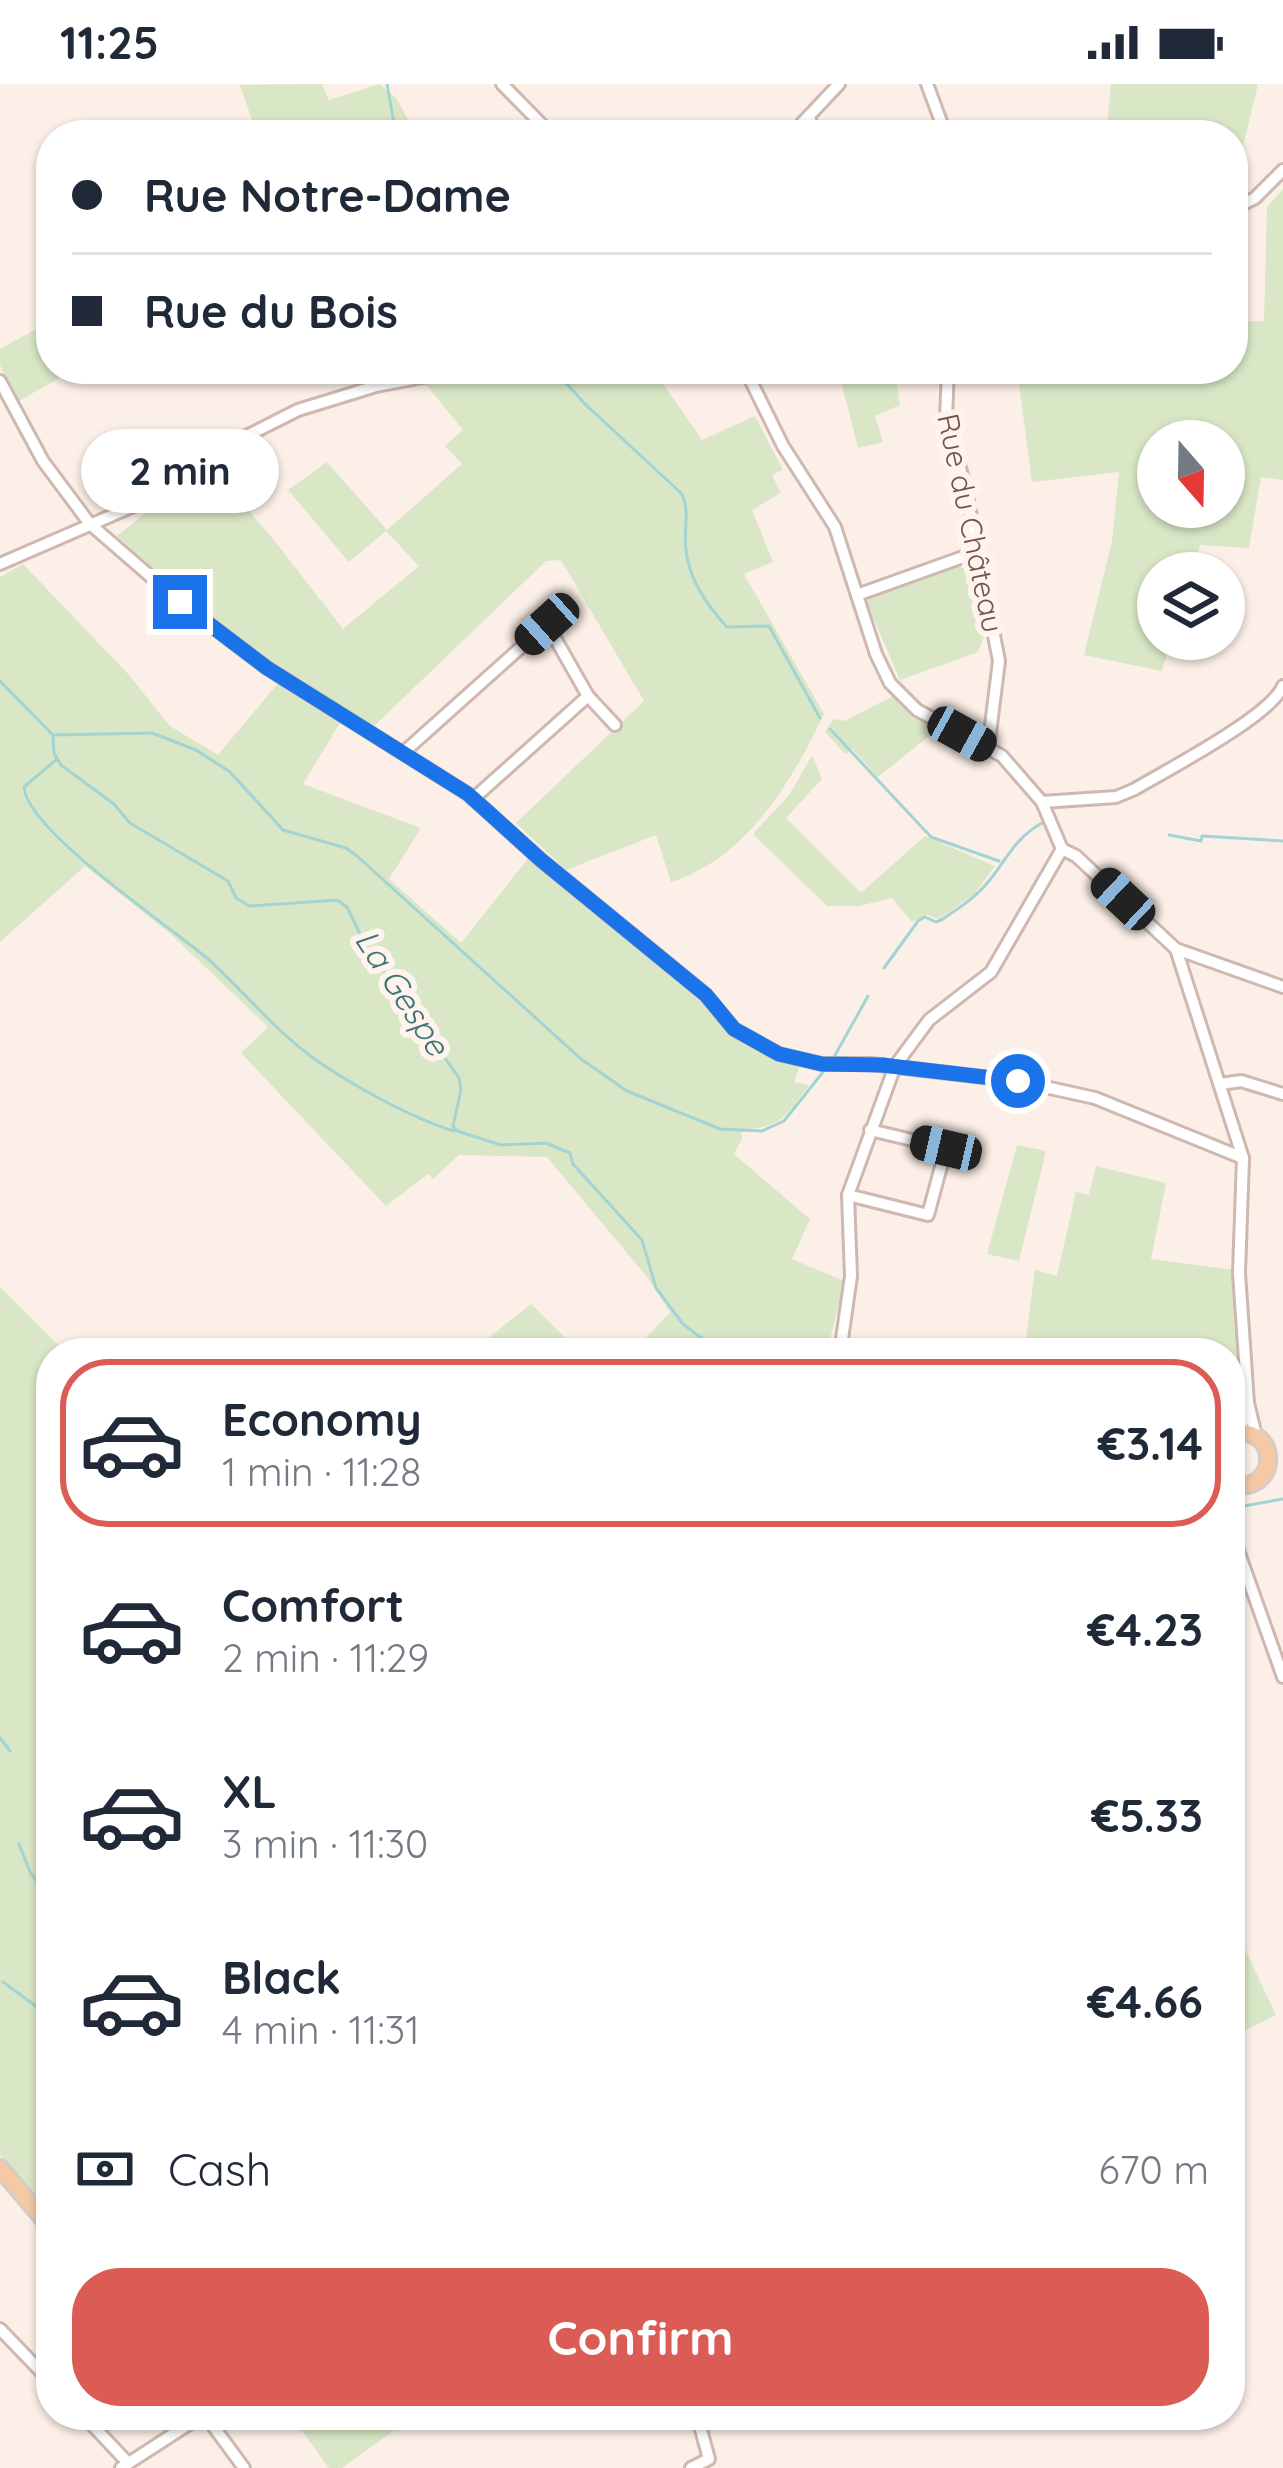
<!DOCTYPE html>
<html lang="en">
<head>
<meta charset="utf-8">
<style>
  body { margin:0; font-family:Quicksand,sans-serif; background:#f2f2f3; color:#1f2937; height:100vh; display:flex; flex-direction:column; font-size:45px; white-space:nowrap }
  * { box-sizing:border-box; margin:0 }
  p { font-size:39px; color:#747a83 }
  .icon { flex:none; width:66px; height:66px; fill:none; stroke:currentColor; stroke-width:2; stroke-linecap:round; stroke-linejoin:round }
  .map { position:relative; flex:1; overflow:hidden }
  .panel { position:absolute; left:36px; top:1254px; width:1209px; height:1092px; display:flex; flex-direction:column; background:#fff; border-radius:48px; box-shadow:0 3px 9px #0004 }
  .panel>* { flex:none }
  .top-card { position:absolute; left:36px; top:36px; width:1212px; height:264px; border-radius:48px; box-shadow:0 3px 9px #0004; display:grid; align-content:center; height:264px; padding:0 36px; background:#fff }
  .needle { width:78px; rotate:160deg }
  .buttons { position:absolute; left:1137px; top:336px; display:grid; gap:24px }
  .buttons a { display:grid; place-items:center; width:108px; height:108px; border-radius:50%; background:#fff; box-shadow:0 3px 9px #0004; font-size:60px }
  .end { position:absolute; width:54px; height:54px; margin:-27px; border:15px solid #1a73e8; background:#fff; box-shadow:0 0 0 6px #fff }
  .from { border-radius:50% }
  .bubble { position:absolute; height:84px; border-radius:42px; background:#fff; box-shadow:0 3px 9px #0004; font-size:39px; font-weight:800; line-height:84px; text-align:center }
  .car { position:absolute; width:36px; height:72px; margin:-36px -18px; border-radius:15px; box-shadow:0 0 9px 3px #0007; background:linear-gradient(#222 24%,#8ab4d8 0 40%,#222 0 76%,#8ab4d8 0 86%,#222 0) }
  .top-card b { display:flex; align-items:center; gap:42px; height:114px; font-size:45px }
  .top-card b+b { border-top:3px solid #e0e1e3 }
  .top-card i { width:30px; height:30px; background:#1f2937 }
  ul { padding:21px 0 0; list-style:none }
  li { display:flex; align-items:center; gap:36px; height:168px; margin:0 24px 18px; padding:0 12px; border:6px solid transparent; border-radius:48px }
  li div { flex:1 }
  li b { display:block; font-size:45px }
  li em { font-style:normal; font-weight:800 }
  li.on { border-color:#db5c55 }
  li>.icon { width:108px; height:108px; stroke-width:1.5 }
  .pay { display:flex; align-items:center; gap:30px; height:132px; padding:0 36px; font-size:45px }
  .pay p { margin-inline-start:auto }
  .cta { display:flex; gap:24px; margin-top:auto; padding:24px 36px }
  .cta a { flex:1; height:138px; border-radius:48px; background:#db5c55; color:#fff; font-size:48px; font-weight:800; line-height:138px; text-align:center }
  .status { display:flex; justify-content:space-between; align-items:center; height:84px; padding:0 60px; background:#fff; direction:ltr }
  .status svg { height:33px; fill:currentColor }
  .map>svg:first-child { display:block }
</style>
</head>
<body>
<div class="status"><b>11:25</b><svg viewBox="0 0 49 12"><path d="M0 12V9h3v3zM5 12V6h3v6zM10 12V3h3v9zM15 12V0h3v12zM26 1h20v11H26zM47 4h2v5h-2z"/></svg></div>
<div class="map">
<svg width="1283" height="2384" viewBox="0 0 1283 2384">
  <rect width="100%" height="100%" fill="#fbefe7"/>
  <!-- green -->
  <g fill="#d9e7c6" fill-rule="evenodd">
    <polygon points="322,0 329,16 380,0 397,15 416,51 257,51 240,1"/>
    <polygon points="1111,0 1258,0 1239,79 1233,82 1233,51 1106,51"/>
    <path d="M 1283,105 L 1283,396 L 1261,393 L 1249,464 L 1200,461 L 1193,489 L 1158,489 L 1158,555 L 1171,555 L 1162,587 L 1084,571 L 1112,457 L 1119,388 L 1032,398 L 1017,285 L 1233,285 L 1233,238 L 1264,237 L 1267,123 ZM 1158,357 L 1224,357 L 1224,423 L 1158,423 Z"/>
    <polygon points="51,237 51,285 75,285 17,318 0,281 0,265"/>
    <path d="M 574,285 L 653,285 L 702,356 L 755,332 L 783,386 L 772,391 L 781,409 L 752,426 L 773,478 L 744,490 L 824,630 C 792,697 746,775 671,798 L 656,751 L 566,786 L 516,739 L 644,617 L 561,476 L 546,477 L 372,644 L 346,629 L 303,700 L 421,744 L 389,795 L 461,859 L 530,772 L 718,932 C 739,958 767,974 800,981 L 794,998 L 809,1001 C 787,1031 781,1045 741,1045 L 742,1055 L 734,1070 L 810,1135 L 792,1175 L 844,1197 L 827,1269 L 632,1269 L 670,1228 L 648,1194 L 547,1073 L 459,1071 L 433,1095 L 428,1090 L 386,1122 L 241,969 L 268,943 L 172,851 L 85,782 L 0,858 L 0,493 L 23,480 L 129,591 L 170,642 L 218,671 L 284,592 L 197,524 L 117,452 L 207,379 L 270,451 L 343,545 L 419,482 L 386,447 L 349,478 L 288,406 L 327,378 L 387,446 L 462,380 L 445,362 L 463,346 L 423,297 L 461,291 Z"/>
    <polygon points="838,285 934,285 895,291 900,321 875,332 883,358 858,364"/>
    <polygon points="955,481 976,489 987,544 978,568 900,596 867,519 869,511"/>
    <polygon points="893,612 939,644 878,693 852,665 845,670 825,648 834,635 844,637"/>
    <polygon points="812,671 822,695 786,734 861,809 925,752 995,782 973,811 939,835 927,831 912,838 892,814 859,822 827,822 753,750 790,710"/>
    <polygon points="1017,1061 1046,1067 1019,1177 987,1170"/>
    <polygon points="1096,1082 1166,1099 1151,1175 1234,1186 1240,1330 1230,1339 1230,1269 1024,1269 1035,1186 1057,1192 1076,1108 1089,1111"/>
    <polygon points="0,1203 66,1269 51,1269 51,2132 0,2071"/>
    <polygon points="531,1220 581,1269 469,1269 526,1224"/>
    <polygon points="1235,1844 1276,1931 1230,1954 1230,1846"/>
    <polygon points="291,2331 415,2331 342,2384 329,2384"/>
  </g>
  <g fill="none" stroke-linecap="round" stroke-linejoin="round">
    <!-- stream -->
    <g stroke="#a3d4d3" stroke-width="3">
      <polyline points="387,0 396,51"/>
      <path d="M 553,285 L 586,321 L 681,409 C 691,427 683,445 686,466 C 689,496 707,521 727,543 L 769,542 L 820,634"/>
      <polyline points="0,597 53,651 54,669 61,681 114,720 130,739 228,797 236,814 249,822 337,816 347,823 366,862 459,994 461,1006 453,1042 457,1047 501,1061 546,1059 570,1069 573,1080 642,1156 656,1204 683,1240 709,1260 743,1269"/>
      <polyline points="830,645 931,753 999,777"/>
      <polyline points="55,651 152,649 196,666 230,688 283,746 346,764 357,772 581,975 627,1007 720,1045 762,1047 784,1037 827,983"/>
      <path d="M 56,676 L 24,703 C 26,746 171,843 208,875 C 245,908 275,947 316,976 C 352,1001 411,1034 454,1047"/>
      <polyline points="1169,751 1201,757 1202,752 1283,757"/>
      <path d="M 884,884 L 918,837 L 925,833 L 936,838 L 943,835 C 959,824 976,813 989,797 C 1007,775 1015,754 1042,739"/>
      <polyline points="834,973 868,912"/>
      <polyline points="1238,1423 1283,1415"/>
      <polyline points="0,1654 10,1667"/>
      <polyline points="19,1760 30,1788 51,1816"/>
      <polyline points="3,1898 37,1923 51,1926"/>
    </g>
    <defs>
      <g id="minor">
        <polyline points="502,0 552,51"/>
        <polyline points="927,0 946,51"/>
        <polyline points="809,33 815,51"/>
        <polyline points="791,51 839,0"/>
        <polyline points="1233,125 1255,114 1283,86"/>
        <polyline points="745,285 783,362 835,443 876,570 890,599 917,626 1002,672 1042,718 1062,765"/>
        <polyline points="948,285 946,334 965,402 999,577 988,665"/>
        <polyline points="0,297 43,377 90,440 180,518 267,584 468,710 541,776 706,911 734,945 779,970 822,980 871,980 1018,997 1095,1014 1243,1074"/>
        <polyline points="0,480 136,421 207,372 298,326 376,302 465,285"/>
        <polyline points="857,511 977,468"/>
        <polyline points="588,612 615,641"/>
        <polyline points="404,668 547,540 588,612 473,715"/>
        <path d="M 1042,718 L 1116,713 L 1135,705 C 1167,686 1271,632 1283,602"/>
        <polyline points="1062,765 1076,772 1176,865 1283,903"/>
        <polyline points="1176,865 1243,1074 1239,1189 1248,1319"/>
        <polyline points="1221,1000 1241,997 1283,1010"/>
        <polyline points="848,1111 928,1131 946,1064 870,1046"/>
        <polyline points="840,1269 851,1192 848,1111 895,982 929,936 991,888 1062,765"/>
        <polyline points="1240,1347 1248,1319 1256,1352"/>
        <polyline points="1240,1402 1230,1426 1234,1455 1283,1593"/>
        <polyline points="0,2245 51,2298"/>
        <polyline points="83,2331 128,2379"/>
        <polyline points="205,2331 244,2384"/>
        <polyline points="121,2384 189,2340 211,2331"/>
        <polyline points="691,2384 709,2375 697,2331"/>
      </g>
      <g id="major">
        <path d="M 1230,1350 C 1281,1337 1281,1413 1230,1400"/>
        <polyline points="0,2084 51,2144"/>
      </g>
    </defs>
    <!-- minor casing -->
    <use href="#minor" stroke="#ceb8b0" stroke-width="16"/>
    <!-- major casing -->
    <use href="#major" stroke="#d5ccca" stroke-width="20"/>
    <!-- minor -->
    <use href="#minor" stroke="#fff" stroke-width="10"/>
    <!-- major -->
    <use href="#major" stroke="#f4c9a4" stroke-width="14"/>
  </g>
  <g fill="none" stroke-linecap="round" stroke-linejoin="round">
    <!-- route -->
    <polyline stroke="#1a73e8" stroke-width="15" points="180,518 267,584 468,710 541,776 706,911 734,945 779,970 822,980 882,981 1018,997"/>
  </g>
  <g text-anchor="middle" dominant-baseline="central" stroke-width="12" stroke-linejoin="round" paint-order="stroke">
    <!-- street labels -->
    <g font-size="30" fill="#72544d" stroke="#fef4ed">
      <text transform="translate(971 439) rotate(78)">Rue du Château</text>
    </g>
    <!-- water labels -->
    <g font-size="33" font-style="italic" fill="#427676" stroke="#fef4ed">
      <text transform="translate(403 908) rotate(57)">La Gespe</text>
    </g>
  </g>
</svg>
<div class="buttons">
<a><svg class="needle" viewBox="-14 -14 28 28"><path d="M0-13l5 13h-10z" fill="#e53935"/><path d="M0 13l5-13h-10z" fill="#747a83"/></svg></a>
<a><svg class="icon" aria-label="layers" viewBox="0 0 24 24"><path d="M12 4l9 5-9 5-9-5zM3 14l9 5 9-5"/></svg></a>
</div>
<i class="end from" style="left:1018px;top:997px"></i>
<i class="end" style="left:180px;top:518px"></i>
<div class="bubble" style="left:81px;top:345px;width:198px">2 min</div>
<i class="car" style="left:547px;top:540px;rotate:228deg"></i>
<i class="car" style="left:962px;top:650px;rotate:119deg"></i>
<i class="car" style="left:1123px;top:815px;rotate:313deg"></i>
<i class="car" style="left:946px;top:1064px;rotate:283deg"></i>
<div class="top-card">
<b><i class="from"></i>Rue Notre-Dame</b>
<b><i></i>Rue du Bois</b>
</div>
<section class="panel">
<ul>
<li class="on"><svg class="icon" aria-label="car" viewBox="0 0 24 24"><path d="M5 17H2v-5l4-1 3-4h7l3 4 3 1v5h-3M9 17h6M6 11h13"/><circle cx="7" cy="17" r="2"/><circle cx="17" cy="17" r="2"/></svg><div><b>Economy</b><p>1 min · 11:28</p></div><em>€3.14</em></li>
<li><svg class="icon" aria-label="car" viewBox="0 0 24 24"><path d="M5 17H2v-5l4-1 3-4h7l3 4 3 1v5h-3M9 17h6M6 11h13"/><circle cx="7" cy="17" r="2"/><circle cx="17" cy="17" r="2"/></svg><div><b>Comfort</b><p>2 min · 11:29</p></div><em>€4.23</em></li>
<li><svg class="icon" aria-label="car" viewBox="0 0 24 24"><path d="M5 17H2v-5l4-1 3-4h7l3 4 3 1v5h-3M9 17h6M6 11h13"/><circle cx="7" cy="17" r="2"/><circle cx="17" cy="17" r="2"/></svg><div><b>XL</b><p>3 min · 11:30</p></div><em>€5.33</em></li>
<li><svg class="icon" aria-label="car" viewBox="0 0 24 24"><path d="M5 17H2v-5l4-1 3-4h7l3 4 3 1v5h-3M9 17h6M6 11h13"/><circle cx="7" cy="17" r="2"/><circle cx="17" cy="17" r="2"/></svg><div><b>Black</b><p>4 min · 11:31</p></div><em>€4.66</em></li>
</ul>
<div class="pay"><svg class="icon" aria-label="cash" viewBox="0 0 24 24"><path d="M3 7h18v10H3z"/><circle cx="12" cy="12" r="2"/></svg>Cash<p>670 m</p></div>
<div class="cta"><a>Confirm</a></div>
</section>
</div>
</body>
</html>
